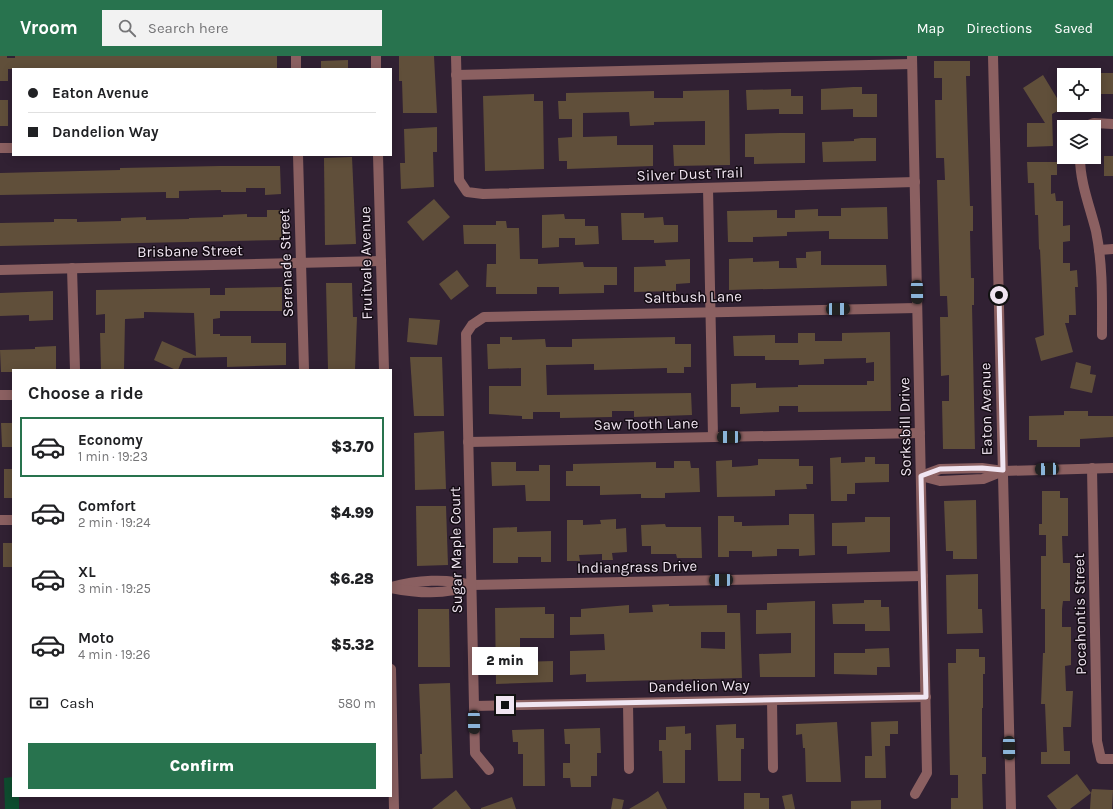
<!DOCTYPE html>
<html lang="en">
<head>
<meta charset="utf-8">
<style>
  body { margin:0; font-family:Karla,sans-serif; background:#f2f2f2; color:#202124; height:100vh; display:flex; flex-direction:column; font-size:15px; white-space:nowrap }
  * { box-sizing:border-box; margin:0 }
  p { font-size:13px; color:#757577 }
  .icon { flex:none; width:22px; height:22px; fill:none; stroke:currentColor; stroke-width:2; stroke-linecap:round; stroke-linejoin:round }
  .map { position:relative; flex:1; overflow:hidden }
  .drawer { position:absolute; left:12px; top:313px; width:380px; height:428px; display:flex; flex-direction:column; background:#fff; border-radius:0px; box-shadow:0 2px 10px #0003 }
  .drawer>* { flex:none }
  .banner { position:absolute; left:12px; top:12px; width:380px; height:88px; border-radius:0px; box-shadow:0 2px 10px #0003; display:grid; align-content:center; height:88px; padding:0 16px; background:#fff }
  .controls { position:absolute; left:1057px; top:12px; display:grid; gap:8px }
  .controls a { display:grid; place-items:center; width:44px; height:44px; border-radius:0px; background:#fff; box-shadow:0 2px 10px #0003; font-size:20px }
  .end { position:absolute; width:18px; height:18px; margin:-9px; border:5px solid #f0e5f1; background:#111; box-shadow:0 0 0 2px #111 }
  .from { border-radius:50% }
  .bubble { position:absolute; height:28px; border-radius:0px; background:#fff; box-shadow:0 2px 10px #0003; font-size:13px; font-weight:800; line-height:28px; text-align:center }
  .car { position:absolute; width:12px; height:24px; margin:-12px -6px; border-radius:5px; box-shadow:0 0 3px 1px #0007; background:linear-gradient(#222 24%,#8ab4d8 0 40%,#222 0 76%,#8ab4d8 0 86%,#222 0) }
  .banner b { display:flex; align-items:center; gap:14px; height:38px; font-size:15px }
  .banner b+b { border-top:1px solid #e0e0e0 }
  .banner i { width:10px; height:10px; background:#202124 }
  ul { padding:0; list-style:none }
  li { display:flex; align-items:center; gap:12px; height:60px; margin:0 8px 6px; padding:0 8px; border:2px solid transparent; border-radius:0px }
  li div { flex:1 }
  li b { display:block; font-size:15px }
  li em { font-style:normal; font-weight:800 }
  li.selected { border-color:#28734e }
  li>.icon { width:36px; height:36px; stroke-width:1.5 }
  h2 { padding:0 16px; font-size:18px; line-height:48px }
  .pay { display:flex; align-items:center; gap:10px; height:44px; padding:0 16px; font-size:15px }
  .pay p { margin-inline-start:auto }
  .action { display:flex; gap:8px; margin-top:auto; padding:8px 16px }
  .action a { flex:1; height:46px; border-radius:0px; background:#28734e; color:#fff; font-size:16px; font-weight:800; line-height:46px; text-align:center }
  header { display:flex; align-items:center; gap:24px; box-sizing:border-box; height:56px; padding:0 20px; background:#28734e; color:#fff }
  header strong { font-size:19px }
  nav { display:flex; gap:22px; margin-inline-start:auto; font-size:14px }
  .search { width:280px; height:36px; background:#f2f2f2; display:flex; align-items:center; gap:10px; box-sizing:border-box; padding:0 14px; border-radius:0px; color:#757577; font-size:15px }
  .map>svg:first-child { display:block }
</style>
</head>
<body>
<header>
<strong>Vroom</strong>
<div class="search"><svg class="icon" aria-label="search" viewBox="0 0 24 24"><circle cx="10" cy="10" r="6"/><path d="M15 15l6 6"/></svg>Search here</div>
<nav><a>Map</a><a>Directions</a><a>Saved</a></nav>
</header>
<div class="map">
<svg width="1113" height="753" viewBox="0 0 1113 753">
  <rect width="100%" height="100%" fill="#312133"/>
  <!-- green -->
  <polygon fill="#0e4d2f" points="13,721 13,740 19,740 19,753 5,753 4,722"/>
  <!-- building -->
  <g fill="#604f3a" fill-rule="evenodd">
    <polygon points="0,0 7,0 7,2 15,2 15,0 277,0 277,13 8,13 8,25 0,25"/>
    <polygon points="399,0 434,0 437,57 403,57 402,25 399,25"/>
    <polygon points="348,4 348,13 321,13 321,5"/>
    <polygon points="934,5 970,5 970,20 966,20 970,150 973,150 973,175 970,175 971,222 974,222 974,249 972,249 975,393 943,393 942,345 949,345 949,319 941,320 940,261 948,261 947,240 940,240 937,124 945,124 944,102 936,102 935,44 942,44 942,22 934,22"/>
    <polygon points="1099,17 1113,17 1113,38 1100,38"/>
    <polygon points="1043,19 1063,52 1052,58 1053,90 1027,91 1027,67 1045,67 1023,32"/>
    <polygon points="853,31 862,31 862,38 877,38 877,61 853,61 853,53 821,54 821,33"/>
    <polygon points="791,33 791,40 803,40 803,58 779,58 779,53 747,54 746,34"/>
    <polygon points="729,34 730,109 674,110 673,89 705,89 705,65 654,66 654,69 630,70 629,56 583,57 583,81 617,80 617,89 653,89 653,110 567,113 567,105 559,105 558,82 572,81 572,63 559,63 558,45 566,45 566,37 654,35 654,42 683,42 683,35"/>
    <polygon points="534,38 534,45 543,45 544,113 485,115 483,40"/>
    <rect x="0" y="44" width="8" height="26"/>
    <polygon points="437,71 437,96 433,96 434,131 401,133 400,107 405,107 404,73"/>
    <polygon points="780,77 805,77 805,107 754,108 754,101 745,101 745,78"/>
    <polygon points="861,82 876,82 876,105 823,106 822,86 854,85 854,83"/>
    <rect x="1104" y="100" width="9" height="20"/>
    <polygon points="352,101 356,188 325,189 324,102"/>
    <polygon points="1027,106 1057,106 1057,119 1051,119 1051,138 1055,137 1056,145 1063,145 1063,170 1070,169 1070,185 1063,186 1063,207 1070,207 1070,215 1077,214 1078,231 1075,231 1076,259 1069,259 1069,267 1065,267 1073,296 1041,305 1035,282 1044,279 1040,193 1039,194 1038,159 1035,159 1034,127 1028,127"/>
    <polygon points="220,110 280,110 281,138 265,139 265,132 246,132 246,136 221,136 221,134 179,135 179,142 166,142 166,136 0,139 0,117 120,114 120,112"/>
    <polygon points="434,143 450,161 423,185 407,166"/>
    <polygon points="887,151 888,183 829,183 829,175 787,176 787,180 753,181 753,186 728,186 727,155 777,154 777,162 795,162 795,154 818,153 818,160 841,160 841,152"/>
    <polygon points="267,154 281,154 282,184 0,190 0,167 54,166 54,163 77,163 77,166 121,165 121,162 146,161 146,164 189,163 189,162 223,161 223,159 247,158 247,161 267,161"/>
    <polygon points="621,157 644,157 644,162 663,161 664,169 678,169 678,186 654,187 654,184 622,184"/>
    <polygon points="564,158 565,163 585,163 585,170 598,170 599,188 575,189 575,182 559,182 559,191 542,192 542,159"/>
    <polygon points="496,165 506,165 507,172 519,172 520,203 538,203 538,208 583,206 584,211 617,211 617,229 604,229 604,237 559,238 559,231 537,231 537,238 496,238 496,231 486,231 487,208 496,208 496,188 464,188 463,169 496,169"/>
    <polygon points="821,195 821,209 886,209 887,230 729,234 729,203 753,202 753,206 779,205 779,212 797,212 796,202 806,202 806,196"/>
    <polygon points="690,203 690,227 676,228 676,235 634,236 634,211 666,210 665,204"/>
    <polygon points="457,214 469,230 451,244 439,228"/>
    <polygon points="326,227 352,227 353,261 357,261 355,314 328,314"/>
    <polygon points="282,231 282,255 220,255 220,262 213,263 213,278 220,278 220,280 251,280 251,287 286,287 286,309 227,311 227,301 183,302 178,314 176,314 154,304 162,285 196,300 194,257 144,256 144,262 125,263 124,314 101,314 100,277 105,277 105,258 96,259 96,234 210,232 210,239 225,239 225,232"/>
    <polygon points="53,235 53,264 29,265 29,259 0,260 0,237"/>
    <polygon points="409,262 440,264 437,289 407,286"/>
    <polygon points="890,276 891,355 798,356 798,350 779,350 779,356 740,358 740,351 731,351 731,328 756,327 756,332 798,331 798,329 867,329 867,325 874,325 874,306 866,307 866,302 824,303 824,308 799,309 799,304 765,304 765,300 734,300 733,280 775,279 775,287 798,287 798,277 815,277 815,285 842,285 842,277"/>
    <polygon points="500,281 512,281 512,284 545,283 546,291 572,291 572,283 675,281 675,288 691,288 691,311 684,311 684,317 667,317 667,312 594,314 594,308 546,309 547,339 691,337 692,359 634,361 634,355 612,355 612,361 560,362 560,356 533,356 533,363 522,363 522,360 489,358 489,330 521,330 521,312 488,313 487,288 500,288"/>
    <polygon points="56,290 56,314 13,314 13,316 1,316 0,294 35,293 35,291"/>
    <polygon points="410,301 442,301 444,360 414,360"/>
    <polygon points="1076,306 1091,310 1090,318 1096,319 1092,337 1070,332"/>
    <polygon points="1064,355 1088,355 1088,360 1113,360 1113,381 1080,383 1080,391 1037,391 1037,384 1029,384 1029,360 1064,359"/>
    <polygon points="1,367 13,367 13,391 2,391"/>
    <polygon points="444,375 446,433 415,434 414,377"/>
    <polygon points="841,401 841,407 865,406 865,401 875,401 875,408 889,408 889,426 855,427 855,438 847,438 847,445 831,445 830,402"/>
    <polygon points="758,403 799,403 799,410 813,410 813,428 806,428 807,433 775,434 775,440 717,441 716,405 732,404 732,411 750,410 758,409"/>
    <polygon points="674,405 690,405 691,412 699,412 700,436 665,437 665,442 641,442 641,438 600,439 600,430 566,430 566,415 573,415 573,408 656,406 656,412 674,412"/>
    <polygon points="491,406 516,406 516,415 539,415 539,409 550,409 550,445 526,445 525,429 492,430"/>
    <rect x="4" y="413" width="9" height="29"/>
    <polygon points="1042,435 1060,435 1060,442 1068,442 1068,480 1062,480 1063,507 1070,507 1070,545 1063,545 1062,553 1062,571 1071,571 1071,609 1065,610 1066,635 1073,635 1071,671 1063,671 1064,695 1070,695 1070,708 1041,708 1041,696 1047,696 1045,648 1041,648 1043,597 1045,597 1045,553 1041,553 1041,500 1046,500 1046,479 1039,479 1039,468 1042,468"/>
    <polygon points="976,444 977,503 953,503 953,495 946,495 944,445"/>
    <polygon points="416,450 446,450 448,509 417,510"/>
    <polygon points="789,458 814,458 815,499 799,500 799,493 777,493 777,500 752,501 752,495 729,495 729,501 718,501 718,460 734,460 734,466 742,466 742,470 789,469"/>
    <polygon points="865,461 890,461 890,496 847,498 847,490 832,490 832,467 865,466"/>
    <polygon points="616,463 616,473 626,472 627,496 612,497 613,504 602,504 602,498 579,499 580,505 567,505 567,464 583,464 583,469 601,468 600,464"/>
    <polygon points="665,468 666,471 701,471 702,502 677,502 676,498 651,498 651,490 642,490 641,469"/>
    <polygon points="517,471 517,476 551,475 551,506 541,506 541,501 518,501 518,507 493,507 493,472"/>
    <rect x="3" y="487" width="10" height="24"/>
    <polygon points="978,518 978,553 982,553 983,577 947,578 946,519"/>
    <polygon points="864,544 881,544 881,551 889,551 890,575 865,575 865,568 833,568 832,548 864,547"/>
    <polygon points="815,545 815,621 760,621 759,598 791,597 791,577 756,578 756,554 767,554 767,547"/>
    <path d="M 669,548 L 669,550 L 727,549 L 727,557 L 740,557 L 742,622 L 586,626 L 586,618 L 570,619 L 570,595 L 605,594 L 604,578 L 570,579 L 570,561 L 581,561 L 581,553 L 629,549 L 629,557 L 653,556 L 652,549 ZM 701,576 L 725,576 L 725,593 L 701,592 Z"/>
    <polygon points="545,551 545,558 554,558 554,582 520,582 520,606 553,605 553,626 496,628 495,552"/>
    <polygon points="418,553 449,553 450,611 418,611"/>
    <polygon points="889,592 890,611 877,611 877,619 834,618 834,597 865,597 865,593"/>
    <polygon points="956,593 979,593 979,601 985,601 985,618 983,618 983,652 982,652 982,701 986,701 986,718 982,718 983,753 951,753 951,742 958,742 958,719 950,719 948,607 956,607"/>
    <polygon points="450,627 453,722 421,723 420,698 422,698 419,628"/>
    <polygon points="898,665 898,678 890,678 890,690 885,690 886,722 865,722 865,700 872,700 871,666"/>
    <polygon points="837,666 841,726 806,726 805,692 803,692 802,678 796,679 796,668"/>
    <polygon points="736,668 736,682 744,682 744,693 741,693 741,725 718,725 716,669"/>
    <polygon points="685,670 685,678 691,677 691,694 685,694 685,727 663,727 662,695 659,695 659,684 666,684 666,671"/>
    <polygon points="600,672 601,697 597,697 597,720 591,720 591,731 571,731 570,722 563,722 563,707 570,707 570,688 565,688 564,673"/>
    <polygon points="544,673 545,730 523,730 523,698 518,698 518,686 513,686 512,674"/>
    <polygon points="1077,718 1091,737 1092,733 1113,734 1112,753 1090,753 1091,737 1070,753 1057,753 1047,740"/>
    <polygon points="456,734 471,753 432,753"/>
    <polygon points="658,735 667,753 629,753 648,742"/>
    <polygon points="744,737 760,737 760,742 769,742 769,753 744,753"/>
    <polygon points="792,738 795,753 785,753 782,740"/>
    <polygon points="512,741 516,753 481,753 481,752"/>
    <polygon points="613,742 624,744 622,753 611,753"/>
    <polygon points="881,744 881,753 851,753 851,745"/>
  </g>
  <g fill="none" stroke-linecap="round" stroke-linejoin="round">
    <!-- minor -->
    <g stroke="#8b6061" stroke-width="10">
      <polyline points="296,0 296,13"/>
      <polyline points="376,0 376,13"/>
      <polyline points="456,0 459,124 467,136 483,138 915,126"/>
      <polyline points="912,0 927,717 915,738"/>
      <polyline points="993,0 1011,753"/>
      <polyline points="456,19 912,8"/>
      <polyline points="1084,71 1094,67 1113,68"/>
      <polyline points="0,92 13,92"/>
      <polyline points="298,99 304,314"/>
      <polyline points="378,99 384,314"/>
      <path d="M 1080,101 C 1080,127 1090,151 1096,175 C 1103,210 1102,244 1102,279"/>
      <polyline points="708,132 713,381"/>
      <polyline points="1099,194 1113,193"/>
      <polyline points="72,212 75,314"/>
      <polyline points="0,214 381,205"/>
      <polyline points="0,339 13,339"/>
      <polyline points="468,386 920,377"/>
      <polyline points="1092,412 1097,685 1101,703 1113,703"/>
      <polyline points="1003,415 983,423 940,425 921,420 940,413 982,412 1003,415 1113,412"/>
      <polyline points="0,464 13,464"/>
      <path d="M 391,531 C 416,524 447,522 471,529 L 923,520"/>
      <path d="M 391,532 C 416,537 448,539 471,529"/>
      <polyline points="391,613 394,753"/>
      <polyline points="772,644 773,712"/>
      <polyline points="628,647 629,713"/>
      <polyline points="474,650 926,641"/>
      <polyline points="489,714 475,697 466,278 472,269 484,261 917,252"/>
    </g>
  </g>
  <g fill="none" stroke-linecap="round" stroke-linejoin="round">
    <!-- route -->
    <polyline stroke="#f0e5f1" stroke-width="5" points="505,649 926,641 921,420 940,413 982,412 1003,414 999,239"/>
  </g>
  <g text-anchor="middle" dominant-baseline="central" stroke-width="3" stroke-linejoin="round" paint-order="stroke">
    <!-- street labels -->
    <g font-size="15" fill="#f0e5f1" stroke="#150d15">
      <text transform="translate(690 118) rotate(-2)">Silver Dust Trail</text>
      <text transform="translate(190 195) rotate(-1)">Brisbane Street</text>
      <text transform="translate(286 207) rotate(-92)">Serenade Street</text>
      <text transform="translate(366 207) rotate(-91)">Fruitvale Avenue</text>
      <text transform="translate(693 241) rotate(-1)">Saltbush Lane</text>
      <text transform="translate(986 353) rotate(-91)">Eaton Avenue</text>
      <text transform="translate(646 368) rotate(-1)">Saw Tooth Lane</text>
      <text transform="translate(905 371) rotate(-91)">Sorksbill Drive</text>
      <text transform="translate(456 494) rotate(-91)">Sugar Maple Court</text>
      <text transform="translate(637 511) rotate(-1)">Indiangrass Drive</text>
      <text transform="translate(1080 558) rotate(-91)">Pocahontis Street</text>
      <text transform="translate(699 630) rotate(-1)">Dandelion Way</text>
    </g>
  </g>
</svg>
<div class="controls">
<a><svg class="icon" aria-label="locate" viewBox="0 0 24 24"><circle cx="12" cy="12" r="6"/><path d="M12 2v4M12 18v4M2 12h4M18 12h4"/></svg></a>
<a><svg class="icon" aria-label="layers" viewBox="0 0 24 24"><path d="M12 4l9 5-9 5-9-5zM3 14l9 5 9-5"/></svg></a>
</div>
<i class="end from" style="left:999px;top:239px"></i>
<i class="end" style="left:505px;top:649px"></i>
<div class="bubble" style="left:472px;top:591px;width:66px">2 min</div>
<i class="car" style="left:917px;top:236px;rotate:179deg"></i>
<i class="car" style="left:838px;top:253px;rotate:89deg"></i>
<i class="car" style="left:729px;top:381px;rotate:269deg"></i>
<i class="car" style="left:1047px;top:413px;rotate:268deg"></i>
<i class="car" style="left:721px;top:524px;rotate:269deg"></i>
<i class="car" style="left:474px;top:666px;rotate:179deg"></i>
<i class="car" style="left:1009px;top:692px;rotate:179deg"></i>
<div class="banner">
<b><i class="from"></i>Eaton Avenue</b>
<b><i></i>Dandelion Way</b>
</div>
<section class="drawer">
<h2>Choose a ride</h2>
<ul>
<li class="selected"><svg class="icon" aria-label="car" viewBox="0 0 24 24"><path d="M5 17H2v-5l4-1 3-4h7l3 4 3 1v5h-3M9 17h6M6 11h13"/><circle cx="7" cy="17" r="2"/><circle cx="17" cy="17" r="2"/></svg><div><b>Economy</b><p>1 min · 19:23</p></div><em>$3.70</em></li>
<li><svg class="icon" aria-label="car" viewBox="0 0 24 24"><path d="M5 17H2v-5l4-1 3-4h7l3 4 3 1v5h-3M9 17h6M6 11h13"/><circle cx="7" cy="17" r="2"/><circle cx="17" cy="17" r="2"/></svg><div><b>Comfort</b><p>2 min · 19:24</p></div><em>$4.99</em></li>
<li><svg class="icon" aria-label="car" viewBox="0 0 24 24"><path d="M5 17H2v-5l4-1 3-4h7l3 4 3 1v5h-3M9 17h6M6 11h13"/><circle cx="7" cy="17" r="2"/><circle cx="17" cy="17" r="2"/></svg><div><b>XL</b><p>3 min · 19:25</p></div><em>$6.28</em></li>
<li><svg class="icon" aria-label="car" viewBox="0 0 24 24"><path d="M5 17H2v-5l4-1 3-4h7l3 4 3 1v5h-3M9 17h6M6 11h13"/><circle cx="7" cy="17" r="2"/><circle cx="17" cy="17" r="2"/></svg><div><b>Moto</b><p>4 min · 19:26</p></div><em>$5.32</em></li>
</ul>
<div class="pay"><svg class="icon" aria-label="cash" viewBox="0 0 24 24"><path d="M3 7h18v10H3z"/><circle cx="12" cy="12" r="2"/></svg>Cash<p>580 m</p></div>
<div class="action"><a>Confirm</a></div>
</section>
</div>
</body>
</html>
